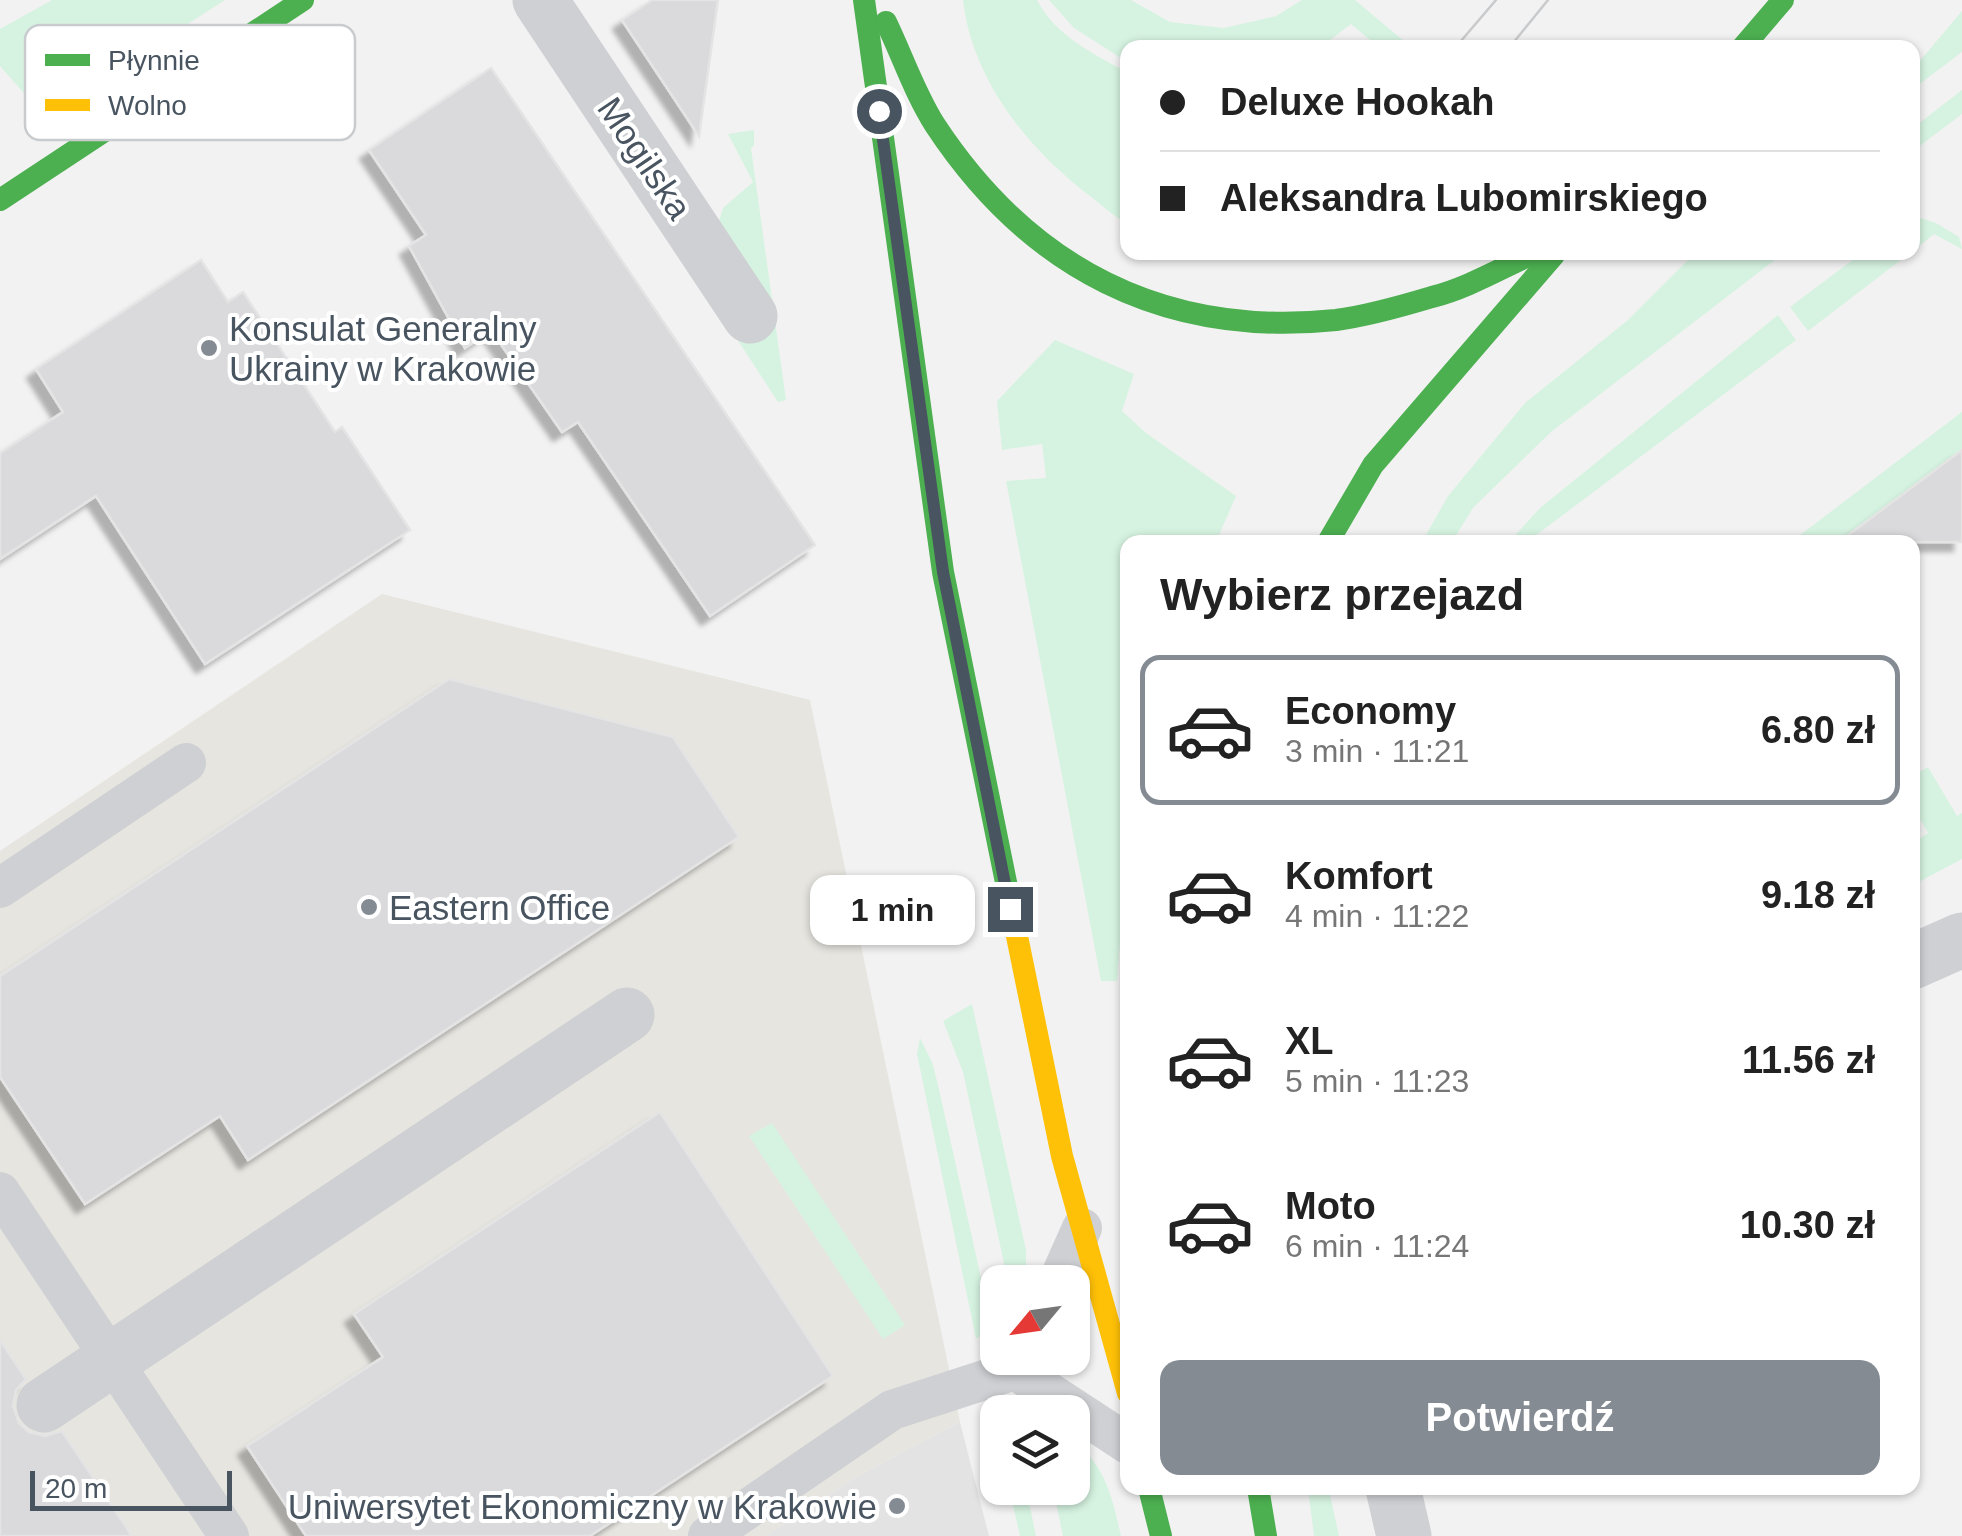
<!DOCTYPE html>
<html lang="pl">
<head>
<meta charset="utf-8">
<style>
  body { margin:0; font-family:Helvetica,sans-serif; background:#f2f2f2; color:#222; height:100vh; display:flex; flex-direction:column; font-size:38px; white-space:nowrap }
  * { box-sizing:border-box; margin:0 }
  p { font-size:32px; color:#767676 }
  .icon { flex:none; width:55px; height:55px; fill:none; stroke:currentColor; stroke-width:2; stroke-linecap:round; stroke-linejoin:round }
  .map { position:relative; flex:1; overflow:hidden }
  .details { position:absolute; left:1120px; top:535px; width:800px; height:960px; display:flex; flex-direction:column; background:#fff; border-radius:20px; box-shadow:0 2px 8px #0004 }
  .details>* { flex:none }
  .guide { position:absolute; left:1120px; top:40px; width:800px; height:220px; border-radius:20px; box-shadow:0 2px 8px #0004; display:grid; align-content:center; height:220px; padding:0 40px; background:#fff }
  .needle { width:65px; rotate:241deg }
  .tools { position:absolute; left:980px; top:1265px; display:grid; gap:20px }
  .tools a { display:grid; place-items:center; width:110px; height:110px; border-radius:20px; background:#fff; box-shadow:0 2px 8px #0004; font-size:50px }
  .scale { position:absolute; left:30px; bottom:25px; width:202px; box-sizing:border-box; padding-left:10px; border:5px solid #485460; border-top:0; font-size:28px; line-height:35px; white-space:nowrap; color:#485460; -webkit-text-stroke:8px #fff; paint-order:stroke }
  .end { position:absolute; width:45px; height:45px; margin:-22px; border:12px solid #485460; background:#fff; box-shadow:0 0 0 5px #fff }
  .from { border-radius:50% }
  .bubble { position:absolute; height:70px; border-radius:20px; background:#fff; box-shadow:0 2px 8px #0004; font-size:32px; font-weight:700; line-height:70px; text-align:center }
  .guide b { display:flex; align-items:center; gap:35px; height:95px; font-size:38px }
  .guide b+b { border-top:2px solid #e0e0e0 }
  .guide i { width:25px; height:25px; background:#222 }
  ul { padding:0; list-style:none }
  li { display:flex; align-items:center; gap:30px; height:150px; margin:0 20px 15px; padding:0 20px; border:5px solid transparent; border-radius:20px }
  li div { flex:1 }
  li b { display:block; font-size:38px }
  li em { font-style:normal; font-weight:700 }
  li.on { border-color:#848b93 }
  li>.icon { width:90px; height:90px; stroke-width:1.5 }
  h2 { padding:0 40px; font-size:45px; line-height:120px }
  .action { display:flex; gap:20px; margin-top:auto; padding:20px 40px }
  .action a { flex:1; height:115px; border-radius:20px; background:#848b93; color:#fff; font-size:40px; font-weight:700; line-height:115px; text-align:center }
  .map>svg:first-child { display:block }
</style>
</head>
<body>
<div class="map">
<svg width="1962" height="1536" viewBox="0 0 1962 1536">
  <defs>
    <filter id="shadow"><feDropShadow dx="-9" dy="9" stdDeviation="2.5" flood-color="#0004"/></filter>
  </defs>
  <rect width="100%" height="100%" fill="#f3f2f2"/>
  <!-- commercial -->
  <polygon fill="#e6e5e0" points="382,594 810,700 960,1422 856,1477 766,1536 0,1536 0,851"/>
  <!-- education -->
  <polygon fill="#e4e3e4" points="960,1422 989,1536 766,1536 856,1477"/>
  <!-- green -->
  <g fill="#d6f3e1">
    <polygon points="52,0 225,0 44,116 0,66 0,29"/>
    <path d="M 963,0 L 1037,0 C 1056,36 1093,54 1127,72 L 1127,223 C 1114,217 1102,205 1090,196 C 1028,149 972,80 963,0 Z"/>
    <polygon points="1049,0 1131,0 1170,22 1224,28 1276,16 1302,0 1355,0 1411,47 1378,47 1351,24 1321,47 1128,48 1127,62 1074,28"/>
    <polygon points="1962,11 1962,52 1913,89 1913,69"/>
    <polygon points="1962,90 1962,114 1913,151 1913,128"/>
    <polygon points="754,130 754,145 751,148 786,400 778,402 735,336 719,221 723,208 753,182 728,134"/>
    <polygon points="1918,217 1936,223 1959,237 1962,249 1934,234 1913,251 1913,219"/>
    <polygon points="1696,252 1784,253 1551,432 1473,508 1452,542 1422,542 1448,496 1525,403 1628,320"/>
    <polygon points="1862,253 1910,253 1808,331 1790,307"/>
    <polygon points="1778,315 1796,340 1527,542 1509,542 1540,508"/>
    <polygon points="1055,340 1134,374 1122,411 1146,433 1236,496 1216,542 1128,542 1128,841 1117,981 1101,981 1006,481 1046,478 1042,444 1002,450 997,401"/>
    <polygon points="1962,412 1962,454 1844,542 1791,542"/>
    <polygon points="1928,767 1957,816 1962,813 1962,859 1913,885 1913,843 1928,833 1913,807 1913,776"/>
    <polygon points="972,1004 1026,1250 1026,1271 1022,1282 1008,1282 963,1072 943,1021"/>
    <polygon points="920,1038 932,1062 938,1085 992,1327 976,1339 917,1054"/>
    <polygon points="772,1123 905,1325 883,1339 749,1136"/>
    <path d="M 1073,1441 C 1105,1463 1113,1500 1121,1536 L 1063,1536 L 1053,1488 L 1072,1488 Z"/>
    <polygon points="1009,1488 1026,1488 1036,1536 1020,1536"/>
    <polygon points="1308,1488 1338,1488 1329,1490 1339,1536 1314,1536"/>
  </g>
  <!-- building -->
  <g fill="#dadadc" stroke="#e4e4e5" stroke-width="2.5" filter="url(#shadow)">
    <polygon points="652,0 718,0 699,136 622,20"/>
    <polygon points="491,68 815,545 710,616 578,422 562,432 491,330 465,348 409,246 426,235 369,150"/>
    <polygon points="201,260 228,302 243,292 335,432 342,427 410,530 205,664 96,496 0,559 0,453 63,412 36,369"/>
    <polygon points="1962,450 1962,542 1839,542"/>
    <polygon points="449,679 673,737 739,837 248,1160 220,1116 85,1204 0,1077 0,976"/>
    <polygon points="660,1112 833,1376 590,1536 306,1536 247,1446 383,1357 354,1314"/>
    <polygon points="0,1340 26,1379 16,1390 13,1406 19,1423 29,1432 45,1436 62,1431 132,1536 0,1536"/>
  </g>
  <g fill="none" stroke-linecap="round" stroke-linejoin="round">
    <!-- lane -->
    <g stroke="#ced0d3" stroke-width="40">
      <polyline points="0,888 186,763"/>
      <polyline points="0,1192 229,1536"/>
      <polyline points="1058,1282 1082,1228"/>
      <polyline points="1015,1370 1128,1444"/>
      <polyline points="708,1536 892,1410 1015,1370 1022,1358"/>
    </g>
    <!-- street -->
    <g stroke="#ced0d3" stroke-width="55">
      <polyline points="540,0 750,316"/>
      <polyline points="1912,962 1962,940"/>
      <polyline points="44,1405 627,1015"/>
      <polyline points="1393,1488 1404,1536"/>
    </g>
    <!-- fast -->
    <g stroke="#4caf50" stroke-width="22">
      <polyline points="864,0 943,572 1010,902"/>
      <path d="M 886,22 C 902,55 915,94 935,125 C 1029,268 1164,338 1336,320 C 1367,316 1402,306 1432,297 C 1468,288 1503,267 1537,252"/>
      <polyline points="1742,48 1783,0"/>
      <polyline points="0,200 303,0"/>
      <polyline points="1328,542 1373,465 1554,255"/>
      <polyline points="1149,1488 1161,1536"/>
      <polyline points="1258,1488 1266,1536"/>
    </g>
    <!-- slow -->
    <polyline stroke="#ffc107" stroke-width="22" points="1010,902 1062,1156 1128,1393"/>
    <!-- tram -->
    <g stroke="#c8cacc" stroke-width="2.5">
      <polyline points="1455,48 1496,0"/>
      <polyline points="1509,48 1548,0"/>
    </g>
  </g>
  <g fill="none" stroke-linecap="round" stroke-linejoin="round">
    <!-- route -->
    <polyline stroke="#485460" stroke-width="12" points="879,111 943,572 1010,909"/>
  </g>
  <!-- markers -->
  <g fill="#848b93" stroke="#fff" stroke-width="4">
    <circle cx="209" cy="348" r="10"/>
    <circle cx="369" cy="907" r="10"/>
    <circle cx="897" cy="1506" r="10"/>
  </g>
  <g text-anchor="middle" dominant-baseline="central" stroke-width="8" stroke-linejoin="round" paint-order="stroke">
    <!-- street labels -->
    <g font-size="35" fill="#485460" stroke="#fff">
      <text transform="translate(645 158) rotate(56)">Mogilska</text>
    </g>
    <!-- poi labels -->
    <g font-size="35" fill="#485460" stroke="#fff" text-anchor="start">
      <text x="229" y="328">Konsulat Generalny<tspan x="229" dy="40">Ukrainy w Krakowie</tspan></text>
      <text x="389" y="907">Eastern Office</text>
      <text x="877" y="1506" text-anchor="end">Uniwersytet Ekonomiczny w Krakowie</text>
    </g>
  </g>
  <!-- legend -->
  <rect x="25" y="25" width="330" height="115" rx="15" fill="#fff" stroke="#c8cccf" stroke-width="2.5"/>
  <rect x="45" y="54" width="45" height="12" fill="#4caf50"/>
  <rect x="45" y="99" width="45" height="12" fill="#ffc107"/>
  <g font-size="28" fill="#485460">
    <text x="108" y="70">Płynnie</text>
    <text x="108" y="115">Wolno</text>
  </g>
</svg>
<div class="tools">
<a><svg class="needle" viewBox="-14 -14 28 28"><path d="M0-13l5 13h-10z" fill="#e53935"/><path d="M0 13l5-13h-10z" fill="#767676"/></svg></a>
<a><svg class="icon" aria-label="layers" viewBox="0 0 24 24"><path d="M12 4l9 5-9 5-9-5zM3 14l9 5 9-5"/></svg></a>
</div>
<div class="scale">20 m</div>
<i class="end from" style="left:879px;top:111px"></i>
<i class="end" style="left:1010px;top:909px"></i>
<div class="bubble" style="left:810px;top:875px;width:165px">1 min</div>
<div class="guide">
<b><i class="from"></i>Deluxe Hookah</b>
<b><i></i>Aleksandra Lubomirskiego</b>
</div>
<section class="details">
<h2>Wybierz przejazd</h2>
<ul>
<li class="on"><svg class="icon" aria-label="car" viewBox="0 0 24 24"><path d="M5 17H2v-5l4-1 3-4h7l3 4 3 1v5h-3M9 17h6M6 11h13"/><circle cx="7" cy="17" r="2"/><circle cx="17" cy="17" r="2"/></svg><div><b>Economy</b><p>3 min · 11:21</p></div><em>6.80 zł</em></li>
<li><svg class="icon" aria-label="car" viewBox="0 0 24 24"><path d="M5 17H2v-5l4-1 3-4h7l3 4 3 1v5h-3M9 17h6M6 11h13"/><circle cx="7" cy="17" r="2"/><circle cx="17" cy="17" r="2"/></svg><div><b>Komfort</b><p>4 min · 11:22</p></div><em>9.18 zł</em></li>
<li><svg class="icon" aria-label="car" viewBox="0 0 24 24"><path d="M5 17H2v-5l4-1 3-4h7l3 4 3 1v5h-3M9 17h6M6 11h13"/><circle cx="7" cy="17" r="2"/><circle cx="17" cy="17" r="2"/></svg><div><b>XL</b><p>5 min · 11:23</p></div><em>11.56 zł</em></li>
<li><svg class="icon" aria-label="car" viewBox="0 0 24 24"><path d="M5 17H2v-5l4-1 3-4h7l3 4 3 1v5h-3M9 17h6M6 11h13"/><circle cx="7" cy="17" r="2"/><circle cx="17" cy="17" r="2"/></svg><div><b>Moto</b><p>6 min · 11:24</p></div><em>10.30 zł</em></li>
</ul>
<div class="action"><a>Potwierdź</a></div>
</section>
</div>
</body>
</html>
